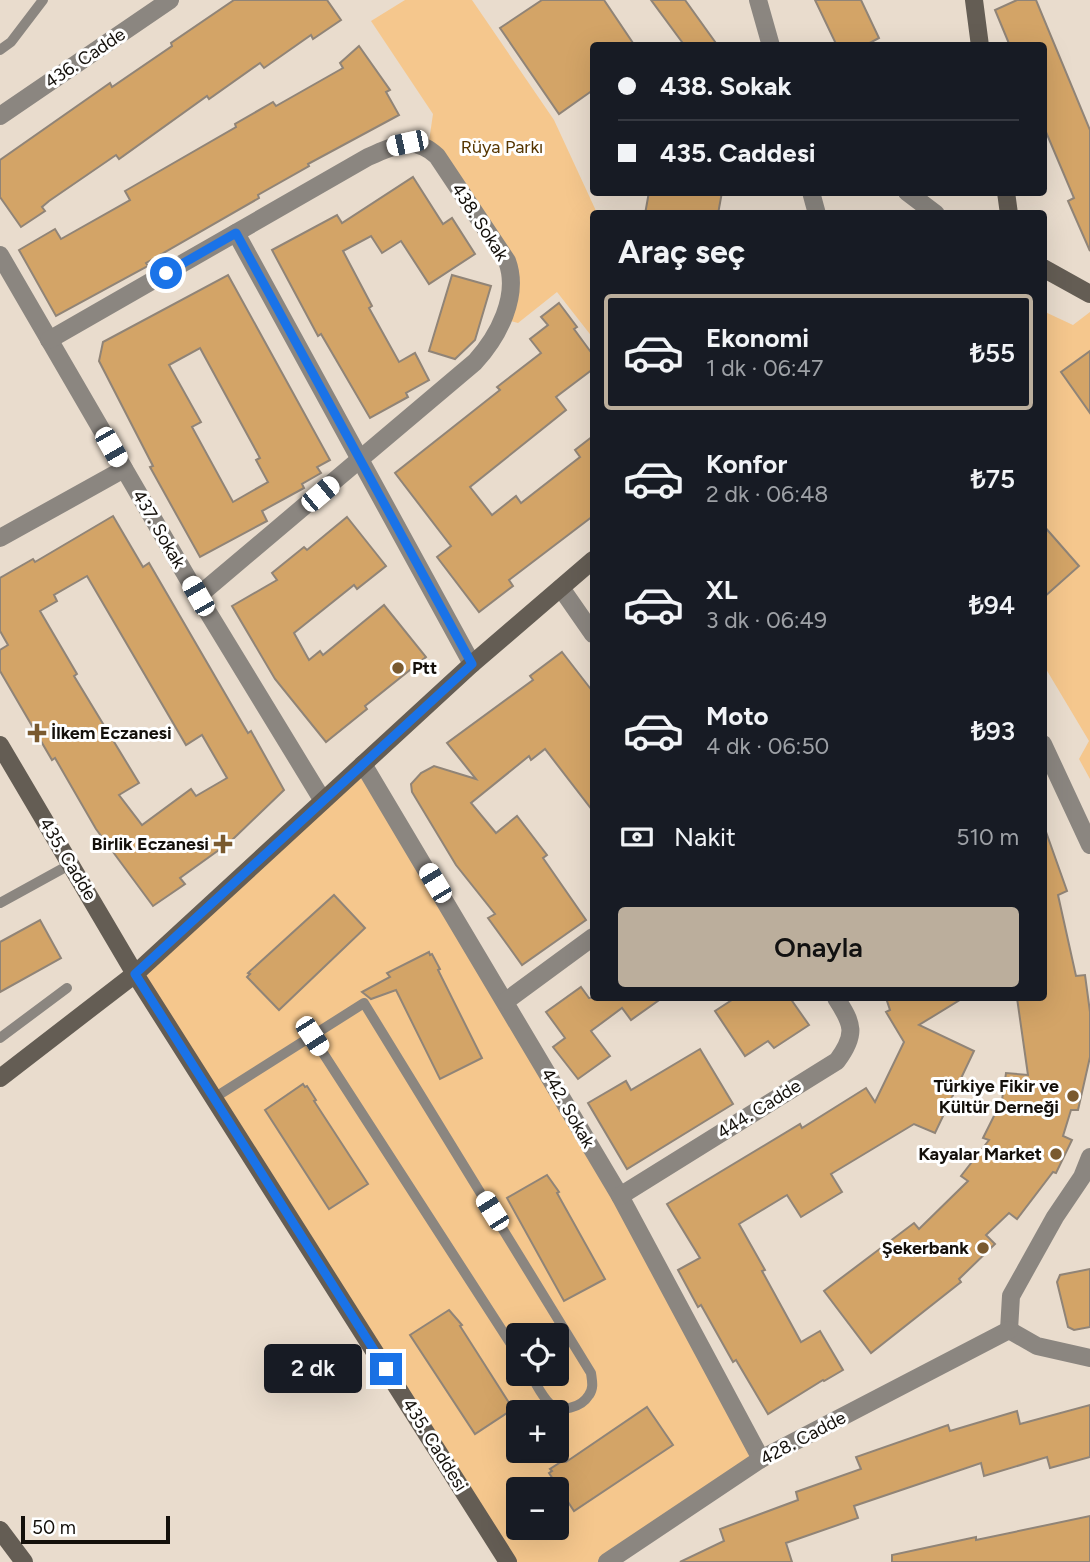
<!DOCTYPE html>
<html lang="tr">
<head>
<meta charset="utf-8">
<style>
  body { margin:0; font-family:Figtree,sans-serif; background:#20242c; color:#f1f3f6; height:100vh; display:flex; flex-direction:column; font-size:26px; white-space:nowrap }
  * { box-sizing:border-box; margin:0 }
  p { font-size:23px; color:#9ea1a6 }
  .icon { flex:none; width:38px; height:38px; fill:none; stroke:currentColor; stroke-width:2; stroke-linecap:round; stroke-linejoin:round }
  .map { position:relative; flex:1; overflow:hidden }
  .panel { position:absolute; left:590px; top:210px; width:457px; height:791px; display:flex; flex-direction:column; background:#171b24; border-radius:7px; box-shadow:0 7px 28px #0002 }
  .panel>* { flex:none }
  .guide { position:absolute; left:590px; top:42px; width:457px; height:154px; border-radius:7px; box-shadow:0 7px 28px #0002; display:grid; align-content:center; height:154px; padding:0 28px; background:#171b24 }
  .buttons { position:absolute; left:506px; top:1323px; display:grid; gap:14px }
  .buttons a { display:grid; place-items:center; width:63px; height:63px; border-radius:7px; background:#171b24; box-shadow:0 7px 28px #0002; font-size:35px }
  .scale { position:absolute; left:21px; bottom:18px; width:149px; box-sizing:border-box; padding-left:7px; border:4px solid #14100b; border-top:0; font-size:19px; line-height:24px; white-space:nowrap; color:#14100b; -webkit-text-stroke:5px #fff; paint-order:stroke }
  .end { position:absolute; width:32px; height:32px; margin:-16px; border:9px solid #1a73e8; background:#fff; box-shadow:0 0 0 4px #fff }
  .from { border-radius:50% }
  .bubble { position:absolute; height:49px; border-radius:7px; background:#171b24; box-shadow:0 7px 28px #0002; font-size:23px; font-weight:600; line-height:49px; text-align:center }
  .car { position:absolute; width:21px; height:42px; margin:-21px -10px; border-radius:9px; box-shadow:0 0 5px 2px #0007; background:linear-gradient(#fff 24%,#345 0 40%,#fff 0 76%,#345 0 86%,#fff 0) }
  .guide b { display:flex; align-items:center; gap:24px; height:66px; font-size:26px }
  .guide b+b { border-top:2px solid #363941 }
  .guide i { width:18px; height:18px; background:#f1f3f6 }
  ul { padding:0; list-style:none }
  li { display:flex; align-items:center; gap:21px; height:116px; margin:0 14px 10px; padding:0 14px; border:4px solid transparent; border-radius:7px }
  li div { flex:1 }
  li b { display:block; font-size:26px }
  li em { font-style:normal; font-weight:600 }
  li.selected { border-color:#bbae9c }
  li>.icon { width:63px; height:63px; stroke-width:1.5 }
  h2 { padding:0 28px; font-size:32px; line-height:84px }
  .pay { display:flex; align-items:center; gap:18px; height:77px; padding:0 28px; font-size:26px }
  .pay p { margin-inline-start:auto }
  .primary-button { display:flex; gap:14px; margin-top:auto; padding:14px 28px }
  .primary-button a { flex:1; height:80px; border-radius:7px; background:#bbae9c; color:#111; font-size:28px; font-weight:600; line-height:80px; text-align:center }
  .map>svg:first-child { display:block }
</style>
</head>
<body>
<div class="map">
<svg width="1090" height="1562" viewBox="0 0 1090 1562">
  <rect width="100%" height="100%" fill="#e9dccd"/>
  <!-- green -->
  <g fill="#f5c78d" fill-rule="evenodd">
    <polygon points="405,0 472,0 554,120 597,213 593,214 593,338 557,292 518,323 503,319 511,280 428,148 433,114 371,21"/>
    <polygon points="1043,311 1073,325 1090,312 1090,779 1079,759 1089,741 1043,664"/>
    <path d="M 363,764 L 761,1459 L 607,1562 L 508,1562 L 135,974 ZM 518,1335 L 556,1335 L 556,1374 L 518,1374 ZM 518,1412 L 556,1412 L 556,1451 L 518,1451 ZM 518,1489 L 556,1489 L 556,1528 L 518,1528 Z"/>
  </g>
  <!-- building -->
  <g fill="#d3a467" stroke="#908477" stroke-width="2" fill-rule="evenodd">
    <polygon points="234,0 327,0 341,20 313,39 311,35 264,68 260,63 209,99 207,96 119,159 116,155 49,201 42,207 45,211 21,227 0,197 0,160 110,83 112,87 172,46 171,43"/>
    <polygon points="542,0 604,0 635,46 593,46 593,90 559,114 500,28"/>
    <polygon points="651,0 685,0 718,46 685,46"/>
    <polygon points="815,0 861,0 879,38 864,46 837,46"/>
    <polygon points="1017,0 1036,0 1090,130 1090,251 1068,201 1074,198 1043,125 1043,46 1010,46 995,10"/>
    <polygon points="359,46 390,90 386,92 399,115 308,164 309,166 258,195 259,198 146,263 148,266 56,316 19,250 55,229 61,239 130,200 125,191 236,127 235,124 273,102 276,106 343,68 340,63"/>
    <polygon points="413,177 443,224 452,218 475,254 429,284 401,241 382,253 371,236 343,251 372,306 369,308 399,362 415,353 429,380 406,393 408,397 370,418 321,334 318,336 272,250 337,215 342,223"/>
    <polygon points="649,192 722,192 718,214 645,214"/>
    <path d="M 228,275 L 330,460 L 317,467 L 321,473 L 302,484 L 304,488 L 262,511 L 267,521 L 200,557 L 150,467 L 153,466 L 99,361 L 103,342 ZM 200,348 L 260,458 L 256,460 L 268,482 L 233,502 L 192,427 L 201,422 L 169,365 Z"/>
    <polygon points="452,275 491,286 475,340 455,359 429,351"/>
    <polygon points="559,303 577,327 574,329 593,355 593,369 556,397 566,410 470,487 492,515 516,496 521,503 580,457 575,450 593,436 593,516 509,580 513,586 479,612 437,557 451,546 395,473 500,390 497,387 541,353 530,339 548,325 541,317"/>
    <polygon points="1090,351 1090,413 1061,372"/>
    <path d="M 113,516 L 143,567 L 149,563 L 248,733 L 251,731 L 284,790 L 230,842 L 180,878 L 185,884 L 153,906 L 96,829 L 55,758 L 52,760 L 0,671 L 0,650 L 8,645 L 0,631 L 0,578 L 33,559 L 35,562 ZM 87,576 L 186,745 L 202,735 L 227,778 L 196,796 L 191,789 L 142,825 L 119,795 L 139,783 L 74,676 L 77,674 L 40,611 L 57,601 L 54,595 Z"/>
    <polygon points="347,517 386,566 357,589 354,585 294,633 309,660 320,651 323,655 384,605 426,657 365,706 367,709 326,742 275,679 232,606 277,580 272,573 304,547 307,550"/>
    <polygon points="1043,525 1079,566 1043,598"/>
    <polygon points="562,652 593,692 593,811 545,749 531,760 529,756 471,803 496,833 517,816 547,855 543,858 586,920 522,965 488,918 495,914 456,865 412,792 411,784 421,773 434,766 476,779 447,743 533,680 530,676"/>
    <polygon points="1045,829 1067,891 1058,895 1076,976 1085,975 1090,1012 1090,1057 1078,1110 1071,1110 1063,1136 1072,1140 1056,1173 1053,1172 1017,1219 1009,1213 986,1235 995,1244 959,1279 961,1282 871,1353 824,1291 914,1223 919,1229 968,1181 961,1176 989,1140 983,1138 1002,1100 1006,1073 1028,1075 1017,998 1043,998 1043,830"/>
    <polygon points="334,895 365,928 279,1010 247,977 250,974 248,973"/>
    <polygon points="40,920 61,958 0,992 0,942"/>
    <polygon points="429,952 430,955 432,954 440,969 438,970 482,1058 440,1079 396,990 371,999 362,992 390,977 387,973"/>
    <polygon points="581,987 589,998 662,998 631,1020 622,1008 591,1031 610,1056 578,1079 553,1047 565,1038 546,1012"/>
    <polygon points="735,998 790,998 809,1025 774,1048 768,1041 745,1056 715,1011"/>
    <polygon points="886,998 963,998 919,1025 974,1051 935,1133 914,1124 831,1174 842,1192 801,1217 787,1195 739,1224 765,1270 762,1271 801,1342 820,1331 843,1370 824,1381 823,1380 768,1414 736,1360 733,1362 701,1305 698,1307 678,1270 700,1258 667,1204 800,1124 802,1128 866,1088 875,1102 904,1042 886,1012 890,1010"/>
    <polygon points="700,1049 733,1104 627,1169 588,1103 626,1081 631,1090"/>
    <polygon points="303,1084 305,1087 307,1086 316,1100 314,1101 368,1184 329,1209 265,1110"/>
    <polygon points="547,1175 559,1192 557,1193 605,1279 564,1301 507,1198"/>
    <polygon points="1090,1269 1090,1327 1074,1330 1068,1327 1057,1282 1060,1275"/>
    <polygon points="449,1310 462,1325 460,1326 513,1409 475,1434 410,1335"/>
    <polygon points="1090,1405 1090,1457 1050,1468 1047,1457 984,1476 981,1463 854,1506 858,1518 786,1543 792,1562 680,1562 724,1541 720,1529 798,1500 796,1492 861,1469 856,1457 948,1425 950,1431 1017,1411 1020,1424"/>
    <polygon points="647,1407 673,1445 574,1511 549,1473 552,1471 550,1469 564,1460 566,1462"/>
    <polygon points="1090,1516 1090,1562 892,1562 892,1555 976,1537 976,1540"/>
  </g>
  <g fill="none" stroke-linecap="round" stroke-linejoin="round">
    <!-- lane -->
    <g stroke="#8b8680" stroke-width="10">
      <polyline points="0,50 11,42 43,0"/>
      <polyline points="0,903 71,864"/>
      <polyline points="312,1036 518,1355"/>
      <polyline points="0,1038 67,988"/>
      <path d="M 214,1098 L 364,1003 L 591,1373 C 592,1381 594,1388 589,1395 C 581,1408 561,1413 549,1403 C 541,1395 536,1383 530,1374"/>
    </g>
    <!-- street -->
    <g stroke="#8b8680" stroke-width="18">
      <polyline points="758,0 771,46"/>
      <polyline points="0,116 170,0"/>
      <polyline points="811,192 817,214"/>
      <polyline points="907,192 936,214"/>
      <polyline points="236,233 472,664"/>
      <polyline points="0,255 198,596 323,801"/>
      <path d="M 49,340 L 368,157 C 394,146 414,134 437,156 L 507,261 C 520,296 498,337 475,362 L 198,596"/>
      <polyline points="0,538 124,469"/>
      <polyline points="561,588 593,634"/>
      <polyline points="1043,744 1090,845"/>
      <polyline points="363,764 620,1196 761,1459"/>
      <polyline points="506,1001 593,937"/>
      <path d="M 620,1196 L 837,1061 C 857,1034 853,1024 836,998"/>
      <polyline points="1009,1330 1011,1296 1055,1217 1082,1177 1090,1157"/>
      <polyline points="1009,1330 1037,1346 1090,1358"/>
      <polyline points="607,1562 761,1459 1009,1330"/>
    </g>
    <!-- secondary -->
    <g stroke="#645d54" stroke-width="18">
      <polyline points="974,0 980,46"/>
      <polyline points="1006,192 1009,214"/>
      <polyline points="1043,268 1090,294"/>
      <polyline points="0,745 135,974 508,1562"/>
      <polyline points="0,1078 135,974 472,664 593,560"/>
      <polyline points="0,1530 24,1562"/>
    </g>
  </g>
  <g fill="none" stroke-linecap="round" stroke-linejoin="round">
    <!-- route -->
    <polyline stroke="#1a73e8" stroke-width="9" points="166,273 236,233 472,664 135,974 386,1369"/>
  </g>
  <!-- markers -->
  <g fill="#7a5a2f" stroke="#fff" stroke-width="2.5">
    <circle cx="398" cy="668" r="7"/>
    <path d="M33.5 722.5h7v7h7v7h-7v7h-7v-7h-7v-7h7z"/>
    <path d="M219.5 833.5h7v7h7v7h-7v7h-7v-7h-7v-7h7z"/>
    <circle cx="1073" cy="1096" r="7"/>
    <circle cx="1056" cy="1154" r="7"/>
    <circle cx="983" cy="1248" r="7"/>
  </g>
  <g text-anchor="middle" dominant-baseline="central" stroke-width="6" stroke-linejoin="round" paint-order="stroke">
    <!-- street labels -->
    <g font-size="18" fill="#14100b" stroke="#fff">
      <text transform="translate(85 58) rotate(-34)">436. Cadde</text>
      <text transform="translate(480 222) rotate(57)">438. Sokak</text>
      <text transform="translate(159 529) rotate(60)">437. Sokak</text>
      <text transform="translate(68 859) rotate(59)">435. Cadde</text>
      <text transform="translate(568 1108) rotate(60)">442. Sokak</text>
      <text transform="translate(759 1109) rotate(-32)">444. Cadde</text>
      <text transform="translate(803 1438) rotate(-28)">428. Cadde</text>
      <text transform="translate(435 1445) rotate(58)">435. Caddesi</text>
    </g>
    <!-- park labels -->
    <g font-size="18" fill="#553501" stroke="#fff">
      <text x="502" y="147">Rüya Parkı</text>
    </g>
    <!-- poi labels -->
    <g font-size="18" font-weight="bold" fill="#14100b" stroke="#fff" text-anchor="end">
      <text x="412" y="668" text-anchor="start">Ptt</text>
      <text x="51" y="733" text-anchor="start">İlkem Eczanesi</text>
      <text x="209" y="844">Birlik Eczanesi</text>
      <text x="1059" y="1086">Türkiye Fikir ve<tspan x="1059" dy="21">Kültür Derneği</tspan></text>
      <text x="1042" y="1154">Kayalar Market</text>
      <text x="969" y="1248">Şekerbank</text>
    </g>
  </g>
</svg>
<div class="buttons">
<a><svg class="icon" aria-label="locate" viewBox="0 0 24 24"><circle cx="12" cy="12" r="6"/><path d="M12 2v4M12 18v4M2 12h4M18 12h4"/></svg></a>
<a>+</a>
<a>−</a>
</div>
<div class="scale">50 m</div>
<i class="end from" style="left:166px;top:273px"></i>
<i class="end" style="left:386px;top:1369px"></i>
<div class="bubble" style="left:264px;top:1344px;width:98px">2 dk</div>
<i class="car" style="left:407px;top:143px;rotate:258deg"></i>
<i class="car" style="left:111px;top:447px;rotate:150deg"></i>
<i class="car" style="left:320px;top:494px;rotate:50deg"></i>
<i class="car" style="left:198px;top:596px;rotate:330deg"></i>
<i class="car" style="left:435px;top:883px;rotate:329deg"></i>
<i class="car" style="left:312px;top:1036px;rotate:147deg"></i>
<i class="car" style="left:492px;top:1211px;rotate:328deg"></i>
<div class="guide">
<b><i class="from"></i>438. Sokak</b>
<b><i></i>435. Caddesi</b>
</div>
<section class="panel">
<h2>Araç seç</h2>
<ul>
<li class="selected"><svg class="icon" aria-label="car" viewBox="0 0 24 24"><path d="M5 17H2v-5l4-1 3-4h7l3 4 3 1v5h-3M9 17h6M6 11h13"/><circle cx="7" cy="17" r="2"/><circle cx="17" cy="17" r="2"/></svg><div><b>Ekonomi</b><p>1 dk · 06:47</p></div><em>₺55</em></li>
<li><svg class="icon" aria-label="car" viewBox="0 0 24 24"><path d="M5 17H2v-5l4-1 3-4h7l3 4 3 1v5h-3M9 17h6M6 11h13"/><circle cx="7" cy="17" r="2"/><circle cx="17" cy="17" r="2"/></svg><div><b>Konfor</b><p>2 dk · 06:48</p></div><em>₺75</em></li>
<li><svg class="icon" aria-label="car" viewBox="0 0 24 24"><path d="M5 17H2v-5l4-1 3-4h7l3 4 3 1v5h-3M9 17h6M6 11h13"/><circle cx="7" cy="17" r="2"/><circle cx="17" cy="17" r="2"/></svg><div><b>XL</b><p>3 dk · 06:49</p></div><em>₺94</em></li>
<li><svg class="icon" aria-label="car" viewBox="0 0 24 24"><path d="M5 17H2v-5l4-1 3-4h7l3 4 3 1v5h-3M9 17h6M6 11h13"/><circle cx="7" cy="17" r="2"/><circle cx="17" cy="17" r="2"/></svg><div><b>Moto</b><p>4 dk · 06:50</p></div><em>₺93</em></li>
</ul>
<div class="pay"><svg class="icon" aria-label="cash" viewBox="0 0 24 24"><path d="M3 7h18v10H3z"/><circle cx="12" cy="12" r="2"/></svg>Nakit<p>510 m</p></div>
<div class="primary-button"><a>Onayla</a></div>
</section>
</div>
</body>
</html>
